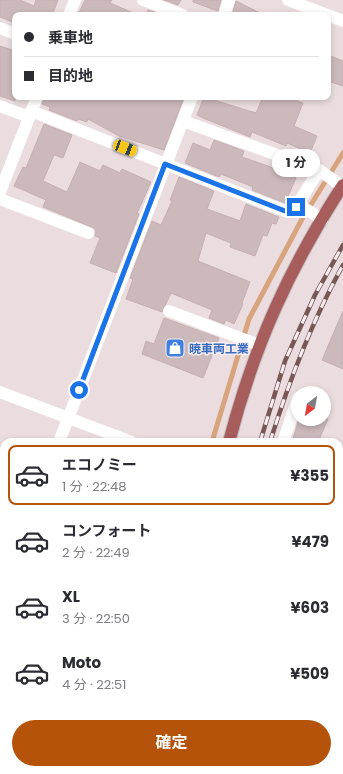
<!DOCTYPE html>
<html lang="ja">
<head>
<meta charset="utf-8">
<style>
  body { margin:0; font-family:Poppins,"Noto Sans JP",sans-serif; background:#f7f7f7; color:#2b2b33; height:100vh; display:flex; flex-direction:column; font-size:15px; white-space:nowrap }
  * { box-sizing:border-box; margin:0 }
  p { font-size:13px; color:#7c7c81 }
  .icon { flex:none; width:22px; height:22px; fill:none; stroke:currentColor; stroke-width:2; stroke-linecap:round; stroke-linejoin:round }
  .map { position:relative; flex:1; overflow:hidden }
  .side { position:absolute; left:0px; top:438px; width:343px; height:336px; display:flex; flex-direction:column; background:#fff; border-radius:12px 12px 0 0; box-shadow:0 2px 6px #0003 }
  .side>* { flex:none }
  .top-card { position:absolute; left:12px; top:12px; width:319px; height:88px; border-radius:8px; box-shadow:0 2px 6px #0003; display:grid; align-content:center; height:88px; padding:0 12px; background:#fff }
  .needle { width:26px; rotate:211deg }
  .controls { position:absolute; left:291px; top:386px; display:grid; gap:8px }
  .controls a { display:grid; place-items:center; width:40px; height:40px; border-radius:50%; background:#fff; box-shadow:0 2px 6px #0003; font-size:20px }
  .end { position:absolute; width:18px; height:18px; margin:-9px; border:5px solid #1a73e8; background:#fff; box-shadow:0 0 0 2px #fff }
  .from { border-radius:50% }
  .bubble { position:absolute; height:28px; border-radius:14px; background:#fff; box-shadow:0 2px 6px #0003; font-size:13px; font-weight:700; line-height:28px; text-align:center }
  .car { position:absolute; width:12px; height:24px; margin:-12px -6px; border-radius:5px; box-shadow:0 0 3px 1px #0007; background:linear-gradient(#f5c518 24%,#345 0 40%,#f5c518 0 76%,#345 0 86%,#f5c518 0) }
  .top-card b { display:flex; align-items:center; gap:14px; height:38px; font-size:15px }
  .top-card b+b { border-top:1px solid #e1e1e2 }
  .top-card i { width:10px; height:10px; background:#2b2b33 }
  ul { padding:7px 0 0; list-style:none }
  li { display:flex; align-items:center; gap:12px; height:60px; margin:0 8px 6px; padding:0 4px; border:2px solid transparent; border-radius:8px }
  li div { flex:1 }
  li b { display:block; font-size:15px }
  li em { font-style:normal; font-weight:700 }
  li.active { border-color:#b45309 }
  li>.icon { width:36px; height:36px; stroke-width:1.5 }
  .cta { display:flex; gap:8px; margin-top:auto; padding:8px 12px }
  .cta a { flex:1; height:46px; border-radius:24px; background:#b45309; color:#fff; font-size:16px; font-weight:700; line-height:46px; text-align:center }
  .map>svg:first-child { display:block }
</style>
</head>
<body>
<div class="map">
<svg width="343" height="774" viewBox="0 0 343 774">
  <rect width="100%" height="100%" fill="#ebdddf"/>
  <!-- green -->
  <polygon fill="#dfb3c7" points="0,619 4,620 4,675 0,674"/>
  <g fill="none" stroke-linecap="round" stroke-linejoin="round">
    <!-- stream -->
    <g stroke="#d7a47d" stroke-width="5">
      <polyline points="212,442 249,319 302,219 343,153"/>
      <polyline points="113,774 115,770"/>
    </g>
  </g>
  <!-- building -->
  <g fill="#ccb9bc" stroke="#c5afb2">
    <polygon points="0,0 20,0 34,6 36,0 58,0 53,13 55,15 15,15 15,23 0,17"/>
    <polygon points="85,0 112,0 110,3 138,15 78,15"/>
    <polygon points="164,0 181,0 178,5"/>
    <polygon points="193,0 221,0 218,11 193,2"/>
    <polygon points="236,1 264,15 232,15"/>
    <polygon points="148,10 162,15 146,15"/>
    <polygon points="0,46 15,51 15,101 0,96"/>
    <polygon points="328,55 343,61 343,86 328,81"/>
    <polygon points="44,97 178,97 183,100 164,150 119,136 88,119 87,122 78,119 77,121 49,110 50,107 42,104"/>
    <polygon points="204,97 256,113 263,97 299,97 297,101 303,103 294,126 317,136 310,153 287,143 286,146 252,132 250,137 203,118 197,115"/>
    <polygon points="44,124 72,135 63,158 54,155 43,181 67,192 80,162 100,171 103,165 120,173 122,169 151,182 137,213 139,214 116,273 90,263 100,238 95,236 96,231 94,228 43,207 46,200 14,186 23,167 26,168"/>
    <polygon points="214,140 244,151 242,157 268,166 296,178 285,203 252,190 253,187 221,174 219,177 185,163 193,143 210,150"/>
    <polygon points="179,177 214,191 207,209 240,221 246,204 279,217 276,224 272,223 267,236 263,235 255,256 230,247 231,243 206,233 198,261 250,282 242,303 243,304 234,324 226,320 224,324 209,318 212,310 171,293 162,312 126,299 133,279 130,278 152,221 161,225 172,201 170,200"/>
    <polygon points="343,311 343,369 322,360"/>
    <polygon points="164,318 219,338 203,378 142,354 146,341 154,344"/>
    <polygon points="299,419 328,419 318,442 292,442"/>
  </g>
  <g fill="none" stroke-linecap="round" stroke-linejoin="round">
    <defs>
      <g id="major">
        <path d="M 229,442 C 254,346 289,268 343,185"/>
        <polyline points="208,774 208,770"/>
      </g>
      <g id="highway">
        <polyline points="0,609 4,610"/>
        <polyline points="0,630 4,631"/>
        <polyline points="339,633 343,632"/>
        <polyline points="339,653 343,653"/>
      </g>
    </defs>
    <!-- major casing -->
    <use href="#major" stroke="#c4bbbb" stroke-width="14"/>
    <!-- highway casing -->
    <use href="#highway" stroke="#c4bbbb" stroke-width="14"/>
    <!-- minor -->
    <g stroke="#fff" stroke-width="12">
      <polyline points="143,0 183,15"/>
      <polyline points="288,0 343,21"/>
      <polyline points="69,15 75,0"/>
      <polyline points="224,15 229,0"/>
      <polyline points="0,28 15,34"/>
      <polyline points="0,106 29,117"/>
      <path d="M 31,111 L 285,211 C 302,204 308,209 322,220"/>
      <polyline points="183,121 319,170 342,186"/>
      <polyline points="0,192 37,97"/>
      <polyline points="0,199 88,233"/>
      <polyline points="296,207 319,170"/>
      <polyline points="169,311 259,345"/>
      <polyline points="0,392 132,442"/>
      <polyline points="59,442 192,97"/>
      <polyline points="283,442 298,398"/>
      <polyline points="0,554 4,557"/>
      <polyline points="339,576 343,580"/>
      <polyline points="0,683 4,685"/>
      <polyline points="147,770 151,774"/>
      <polyline points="337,770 341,774"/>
    </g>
    <!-- major -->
    <use href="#major" stroke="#a65d5c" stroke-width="12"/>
    <!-- highway -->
    <use href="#highway" stroke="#6b2a26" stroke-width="12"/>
    <defs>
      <g id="rail">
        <polyline points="260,442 285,361 315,295 343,245"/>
        <path d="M 270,442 C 289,381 312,321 343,265"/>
        <polyline points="239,770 239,774"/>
        <polyline points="249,770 249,774"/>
      </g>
    </defs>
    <!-- rail casing -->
    <use href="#rail" stroke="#785757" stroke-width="4.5"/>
    <!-- rail -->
    <use href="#rail" stroke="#f7edf0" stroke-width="3" stroke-dasharray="9" stroke-linecap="butt"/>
  </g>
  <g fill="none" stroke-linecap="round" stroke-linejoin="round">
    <!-- route -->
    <polyline stroke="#1a73e8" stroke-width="5" points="79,390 165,164 285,211 296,207"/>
  </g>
  <!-- icons -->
  <defs>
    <symbol id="shop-square" viewBox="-11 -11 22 22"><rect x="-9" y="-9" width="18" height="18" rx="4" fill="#3f7fe0" stroke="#f7edf0"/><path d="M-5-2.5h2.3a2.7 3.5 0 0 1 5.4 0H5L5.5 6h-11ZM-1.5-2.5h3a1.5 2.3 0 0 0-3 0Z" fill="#fff"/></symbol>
  </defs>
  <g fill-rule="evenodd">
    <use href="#shop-square" x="164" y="337" width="22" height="22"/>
  </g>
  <g text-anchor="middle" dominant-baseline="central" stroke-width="3" stroke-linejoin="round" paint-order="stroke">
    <!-- shop labels -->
    <g font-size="12" font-weight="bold" fill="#366cbe" stroke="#f7edf0" text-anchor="start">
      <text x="189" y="348">暁車両工業</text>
    </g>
  </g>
</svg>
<div class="controls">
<a><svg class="needle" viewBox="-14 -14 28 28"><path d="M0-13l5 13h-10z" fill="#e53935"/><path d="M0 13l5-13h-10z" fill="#7c7c81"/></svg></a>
</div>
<i class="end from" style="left:79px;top:390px"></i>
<i class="end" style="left:296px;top:207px"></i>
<div class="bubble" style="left:272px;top:149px;width:48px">1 分</div>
<i class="car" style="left:125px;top:148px;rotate:111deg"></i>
<div class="top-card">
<b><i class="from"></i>乗車地</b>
<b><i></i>目的地</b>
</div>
<section class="side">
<ul>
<li class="active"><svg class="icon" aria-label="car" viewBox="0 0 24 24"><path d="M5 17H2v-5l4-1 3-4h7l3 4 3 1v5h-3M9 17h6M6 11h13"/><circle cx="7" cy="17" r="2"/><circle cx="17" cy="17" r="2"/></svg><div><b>エコノミー</b><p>1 分 · 22:48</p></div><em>¥355</em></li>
<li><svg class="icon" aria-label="car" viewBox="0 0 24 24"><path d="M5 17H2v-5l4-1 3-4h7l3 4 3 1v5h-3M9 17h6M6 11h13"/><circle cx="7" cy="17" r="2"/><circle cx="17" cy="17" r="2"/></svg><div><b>コンフォート</b><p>2 分 · 22:49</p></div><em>¥479</em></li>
<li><svg class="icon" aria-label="car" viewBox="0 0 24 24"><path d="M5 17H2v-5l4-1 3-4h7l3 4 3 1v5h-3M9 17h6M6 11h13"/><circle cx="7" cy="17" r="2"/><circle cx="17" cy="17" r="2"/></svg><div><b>XL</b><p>3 分 · 22:50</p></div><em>¥603</em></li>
<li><svg class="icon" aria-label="car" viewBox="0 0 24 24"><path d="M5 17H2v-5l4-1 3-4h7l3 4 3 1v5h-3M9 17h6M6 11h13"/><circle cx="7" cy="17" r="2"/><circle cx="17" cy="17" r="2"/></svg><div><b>Moto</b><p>4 分 · 22:51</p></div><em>¥509</em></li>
</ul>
<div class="cta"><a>確定</a></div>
</section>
</div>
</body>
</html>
